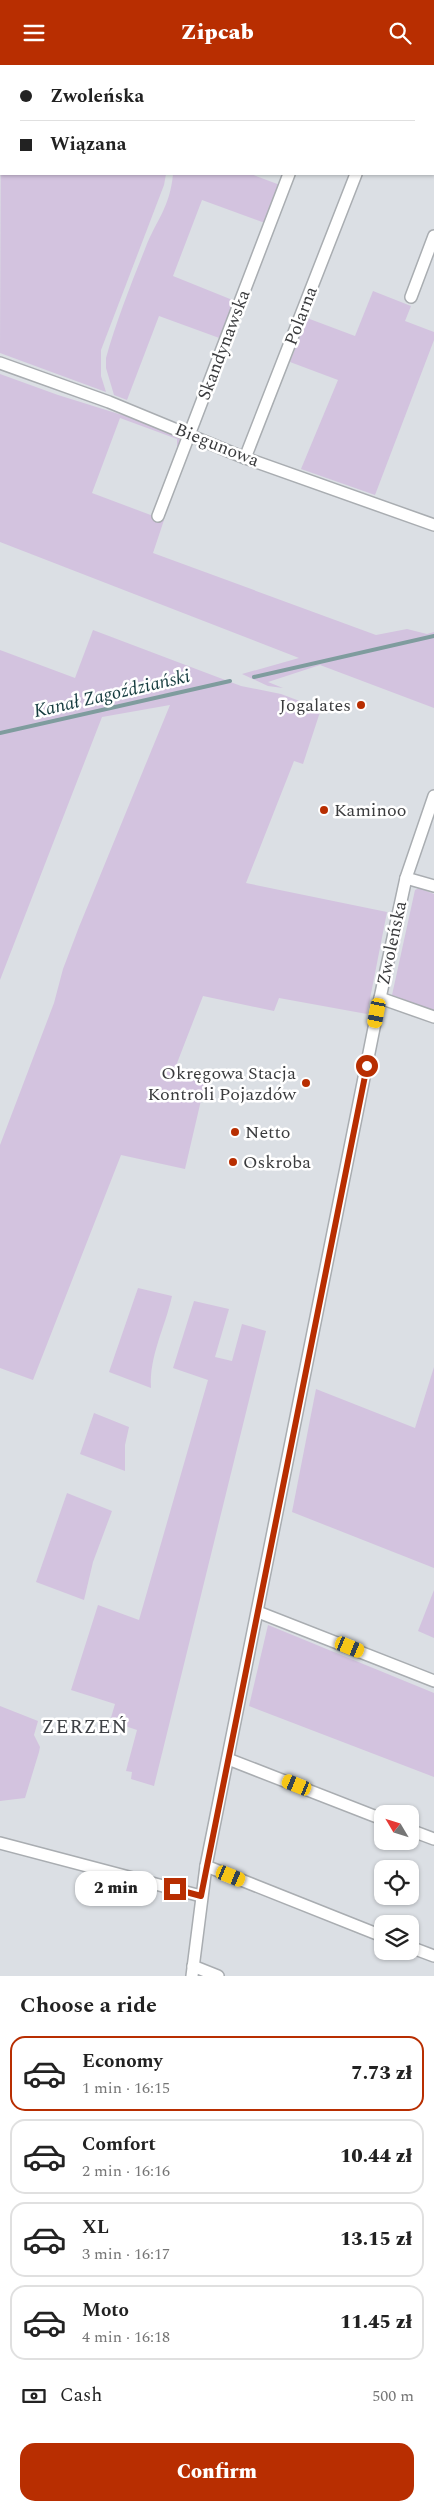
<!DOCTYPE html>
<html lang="en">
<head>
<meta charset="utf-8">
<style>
  body { margin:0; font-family:Spectral,serif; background:#f6f6f6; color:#222; height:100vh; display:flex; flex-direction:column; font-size:19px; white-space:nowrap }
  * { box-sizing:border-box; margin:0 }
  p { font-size:16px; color:#767676 }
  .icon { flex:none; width:28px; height:28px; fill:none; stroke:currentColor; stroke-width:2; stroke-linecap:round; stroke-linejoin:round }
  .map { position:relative; height:1911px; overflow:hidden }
  .sheet { display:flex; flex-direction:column; background:#fff; flex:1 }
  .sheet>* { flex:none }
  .banner { position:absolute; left:0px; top:0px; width:435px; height:110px; box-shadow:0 1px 4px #0004; display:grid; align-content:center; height:110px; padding:0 20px; background:#fff }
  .needle { width:32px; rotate:308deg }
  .buttons { position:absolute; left:374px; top:1740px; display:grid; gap:10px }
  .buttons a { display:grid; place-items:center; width:45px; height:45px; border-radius:10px; background:#fff; box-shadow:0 1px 4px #0004; font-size:25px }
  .end { position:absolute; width:22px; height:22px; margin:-11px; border:6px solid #b82e01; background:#fff; box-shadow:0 0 0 2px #fff }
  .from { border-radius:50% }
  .bubble { position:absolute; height:35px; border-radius:15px; background:#fff; box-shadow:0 1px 4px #0004; font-size:16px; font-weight:800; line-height:35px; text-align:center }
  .car { position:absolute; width:15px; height:30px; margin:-15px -8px; border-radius:6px; box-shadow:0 0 4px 1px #0007; background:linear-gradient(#f5c518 24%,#345 0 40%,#f5c518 0 76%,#345 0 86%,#f5c518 0) }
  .banner b { display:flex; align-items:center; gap:18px; height:48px; font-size:19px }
  .banner b+b { border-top:1px solid #e0e0e0 }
  .banner i { width:12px; height:12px; background:#222 }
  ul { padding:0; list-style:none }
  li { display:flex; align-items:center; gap:15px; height:75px; margin:0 10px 8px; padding:0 10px; border:2px solid #e0e0e0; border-radius:15px }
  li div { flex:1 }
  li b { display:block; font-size:19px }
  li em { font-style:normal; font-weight:800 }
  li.on { border-color:#b82e01 }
  li>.icon { width:45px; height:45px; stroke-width:1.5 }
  h2 { padding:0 20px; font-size:22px; line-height:60px }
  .pay { display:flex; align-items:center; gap:12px; height:55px; padding:0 20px; font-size:19px }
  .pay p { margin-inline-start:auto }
  .cta { display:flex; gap:10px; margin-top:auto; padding:10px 20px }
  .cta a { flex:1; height:58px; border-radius:15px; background:#b82e01; color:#fff; font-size:20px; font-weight:800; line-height:58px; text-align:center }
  header { display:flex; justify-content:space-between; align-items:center; height:65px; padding:0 20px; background:#b82e01; color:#fff; font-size:22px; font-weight:800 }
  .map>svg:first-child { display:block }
</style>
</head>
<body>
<header><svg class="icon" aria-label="menu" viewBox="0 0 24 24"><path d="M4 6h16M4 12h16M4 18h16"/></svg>Zipcab<svg class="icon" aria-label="search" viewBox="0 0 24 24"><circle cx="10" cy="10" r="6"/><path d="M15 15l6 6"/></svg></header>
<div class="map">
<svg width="434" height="1911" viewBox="0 0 434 1911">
  <rect width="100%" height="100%" fill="#dbdfe4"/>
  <!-- green -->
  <g fill="#d3c3df">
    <polygon points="1,29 1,109 166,109 164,120 101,285 101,311 106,327 0,288"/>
    <path d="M 173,109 L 251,109 L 280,120 L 265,158 L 202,135 L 173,211 L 235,236 L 222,274 L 159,251 L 127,335 L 114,330 L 106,303 L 106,293 C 116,257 131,219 145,184 C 156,155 170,143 173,109 Z"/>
    <polygon points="373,226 411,241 405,256 434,267 434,275 375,430 301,404 338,315 290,297 307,253 355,271"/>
    <polygon points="0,309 58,330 151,359 183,373 180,384 177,382 177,374 120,353 92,428 164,455 153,488 376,570 407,564 427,569 434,567 434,643 320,600 268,617 283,623 268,621 242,609 299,593 0,477"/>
    <polygon points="93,565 241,621 281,629 321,644 303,699 294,696 246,818 387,847 367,949 279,933 274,946 203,931 172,1011 205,1018 185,1104 121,1090 33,1315 0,1303 0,1080 54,938 63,904 79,862 170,640 102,652 0,915 0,585 75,613"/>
    <polygon points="419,823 434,829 434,946 392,930 415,825"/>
    <path d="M 138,1223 L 172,1231 C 165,1263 149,1291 151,1323 L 109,1307 Z"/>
    <polygon points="194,1236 229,1244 215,1292 232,1296 242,1259 266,1266 154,1721 131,1714 132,1707 126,1706 137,1665 110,1656 115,1639 71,1625 98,1540 139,1555 208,1315 173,1303"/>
    <polygon points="434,1302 434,1503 292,1447 316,1324 415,1363"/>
    <polygon points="94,1348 129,1362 125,1380 125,1406 80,1389"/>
    <polygon points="67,1428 112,1446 93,1497 84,1535 36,1517"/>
    <polygon points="434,1525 434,1573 418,1566"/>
    <polygon points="268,1560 434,1628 434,1712 249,1641"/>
    <polygon points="0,1641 38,1656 34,1670 40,1682 39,1687 25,1733 0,1736"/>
  </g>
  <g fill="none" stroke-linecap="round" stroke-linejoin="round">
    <!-- stream -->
    <g stroke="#7f9c9e" stroke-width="4">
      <polyline points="254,612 434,571"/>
      <polyline points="0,668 230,616"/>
    </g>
    <defs>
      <g id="minor">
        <polyline points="330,1 330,0"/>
        <polyline points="398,1 398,0"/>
        <polyline points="411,232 434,171"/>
        <polyline points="0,298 109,337 245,393 434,460"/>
        <polyline points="245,393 356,109"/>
        <polyline points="158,451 289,109"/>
        <polyline points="406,813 434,821"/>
        <polyline points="380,933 434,952"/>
        <polyline points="258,1547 434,1616"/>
        <polyline points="228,1694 382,1754"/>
        <polyline points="410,1765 434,1774"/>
        <polyline points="0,1778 201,1831"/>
        <polyline points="206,1801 382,1871"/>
        <polyline points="410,1882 434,1891"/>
        <polyline points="193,1901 218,1911"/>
        <polyline points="192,1911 206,1801 380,933 406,813 434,731"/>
      </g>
    </defs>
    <!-- minor casing -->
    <use href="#minor" stroke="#a9adb1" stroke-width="14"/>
    <!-- minor -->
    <use href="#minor" stroke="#fff" stroke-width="11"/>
  </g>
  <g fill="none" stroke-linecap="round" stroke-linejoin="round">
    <!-- route -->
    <polyline stroke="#b82e01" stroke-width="6" points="175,1824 201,1831 367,1001"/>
  </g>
  <!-- markers -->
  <g fill="#b82e01" stroke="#fff" stroke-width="2">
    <circle cx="361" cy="640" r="5"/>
    <circle cx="324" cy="745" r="5"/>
    <circle cx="306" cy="1018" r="5"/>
    <circle cx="235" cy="1067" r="5"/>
    <circle cx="233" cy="1097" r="5"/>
  </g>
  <g text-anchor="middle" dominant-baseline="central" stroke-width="5" stroke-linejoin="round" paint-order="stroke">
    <!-- street labels -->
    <g font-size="18" fill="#3a3b3d" stroke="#fff">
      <text transform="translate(301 251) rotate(-69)">Polarna</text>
      <text transform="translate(224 280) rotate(-69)">Skandynawska</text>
      <text transform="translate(217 380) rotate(22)">Biegunowa</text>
      <text transform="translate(392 878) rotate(-78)">Zwoleńska</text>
    </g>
    <!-- poi labels -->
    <g font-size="18" fill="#3a3b3d" stroke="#fff" text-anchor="start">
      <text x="351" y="640" text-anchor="end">Jogalates</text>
      <text x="334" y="745">Kaminoo</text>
      <text x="296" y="1008" text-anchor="end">Okręgowa Stacja<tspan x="296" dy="21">Kontroli Pojazdów</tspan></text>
      <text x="245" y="1067">Netto</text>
      <text x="243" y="1097">Oskroba</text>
    </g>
    <!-- water labels -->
    <g font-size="19" font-style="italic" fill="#143b3e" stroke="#fff">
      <text transform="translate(112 629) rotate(-13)">Kanał Zagoździański</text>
    </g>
    <!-- quarter labels -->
    <g font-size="20" letter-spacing="1" fill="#3e4145" stroke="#fff">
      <text x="85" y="1662">ZERZEŃ</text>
    </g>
  </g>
</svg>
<div class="buttons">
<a><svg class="needle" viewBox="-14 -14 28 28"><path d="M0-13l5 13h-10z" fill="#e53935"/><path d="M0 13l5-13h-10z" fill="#767676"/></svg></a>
<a><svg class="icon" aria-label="locate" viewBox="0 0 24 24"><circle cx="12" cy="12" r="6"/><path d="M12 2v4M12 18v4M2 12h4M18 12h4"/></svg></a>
<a><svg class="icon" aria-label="layers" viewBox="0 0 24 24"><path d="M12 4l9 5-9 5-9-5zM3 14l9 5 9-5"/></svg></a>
</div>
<i class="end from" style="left:367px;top:1001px"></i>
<i class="end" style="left:175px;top:1824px"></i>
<div class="bubble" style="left:75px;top:1806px;width:82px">2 min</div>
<i class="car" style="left:377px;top:948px;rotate:191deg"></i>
<i class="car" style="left:350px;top:1582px;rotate:112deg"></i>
<i class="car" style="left:297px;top:1720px;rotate:292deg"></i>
<i class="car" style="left:231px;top:1811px;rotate:112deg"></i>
<div class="banner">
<b><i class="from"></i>Zwoleńska</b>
<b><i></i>Wiązana</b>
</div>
</div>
<section class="sheet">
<h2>Choose a ride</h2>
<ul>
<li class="on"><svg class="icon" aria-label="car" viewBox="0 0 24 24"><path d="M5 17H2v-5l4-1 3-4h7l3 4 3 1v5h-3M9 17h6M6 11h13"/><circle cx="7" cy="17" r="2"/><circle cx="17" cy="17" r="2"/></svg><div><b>Economy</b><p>1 min · 16:15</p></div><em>7.73 zł</em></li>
<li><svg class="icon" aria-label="car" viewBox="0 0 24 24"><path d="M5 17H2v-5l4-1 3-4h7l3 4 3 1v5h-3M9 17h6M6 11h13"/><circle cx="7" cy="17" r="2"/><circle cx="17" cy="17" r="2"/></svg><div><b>Comfort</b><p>2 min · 16:16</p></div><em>10.44 zł</em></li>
<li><svg class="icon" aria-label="car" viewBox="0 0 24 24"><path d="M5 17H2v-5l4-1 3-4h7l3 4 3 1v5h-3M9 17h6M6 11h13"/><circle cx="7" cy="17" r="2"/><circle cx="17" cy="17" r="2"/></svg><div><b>XL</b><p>3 min · 16:17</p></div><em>13.15 zł</em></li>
<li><svg class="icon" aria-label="car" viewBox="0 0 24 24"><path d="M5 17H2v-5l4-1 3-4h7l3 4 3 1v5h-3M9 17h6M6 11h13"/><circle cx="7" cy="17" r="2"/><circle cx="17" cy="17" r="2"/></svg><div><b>Moto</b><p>4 min · 16:18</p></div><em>11.45 zł</em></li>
</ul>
<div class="pay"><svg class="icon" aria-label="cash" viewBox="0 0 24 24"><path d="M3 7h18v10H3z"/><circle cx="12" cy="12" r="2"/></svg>Cash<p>500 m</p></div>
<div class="cta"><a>Confirm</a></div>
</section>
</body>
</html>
